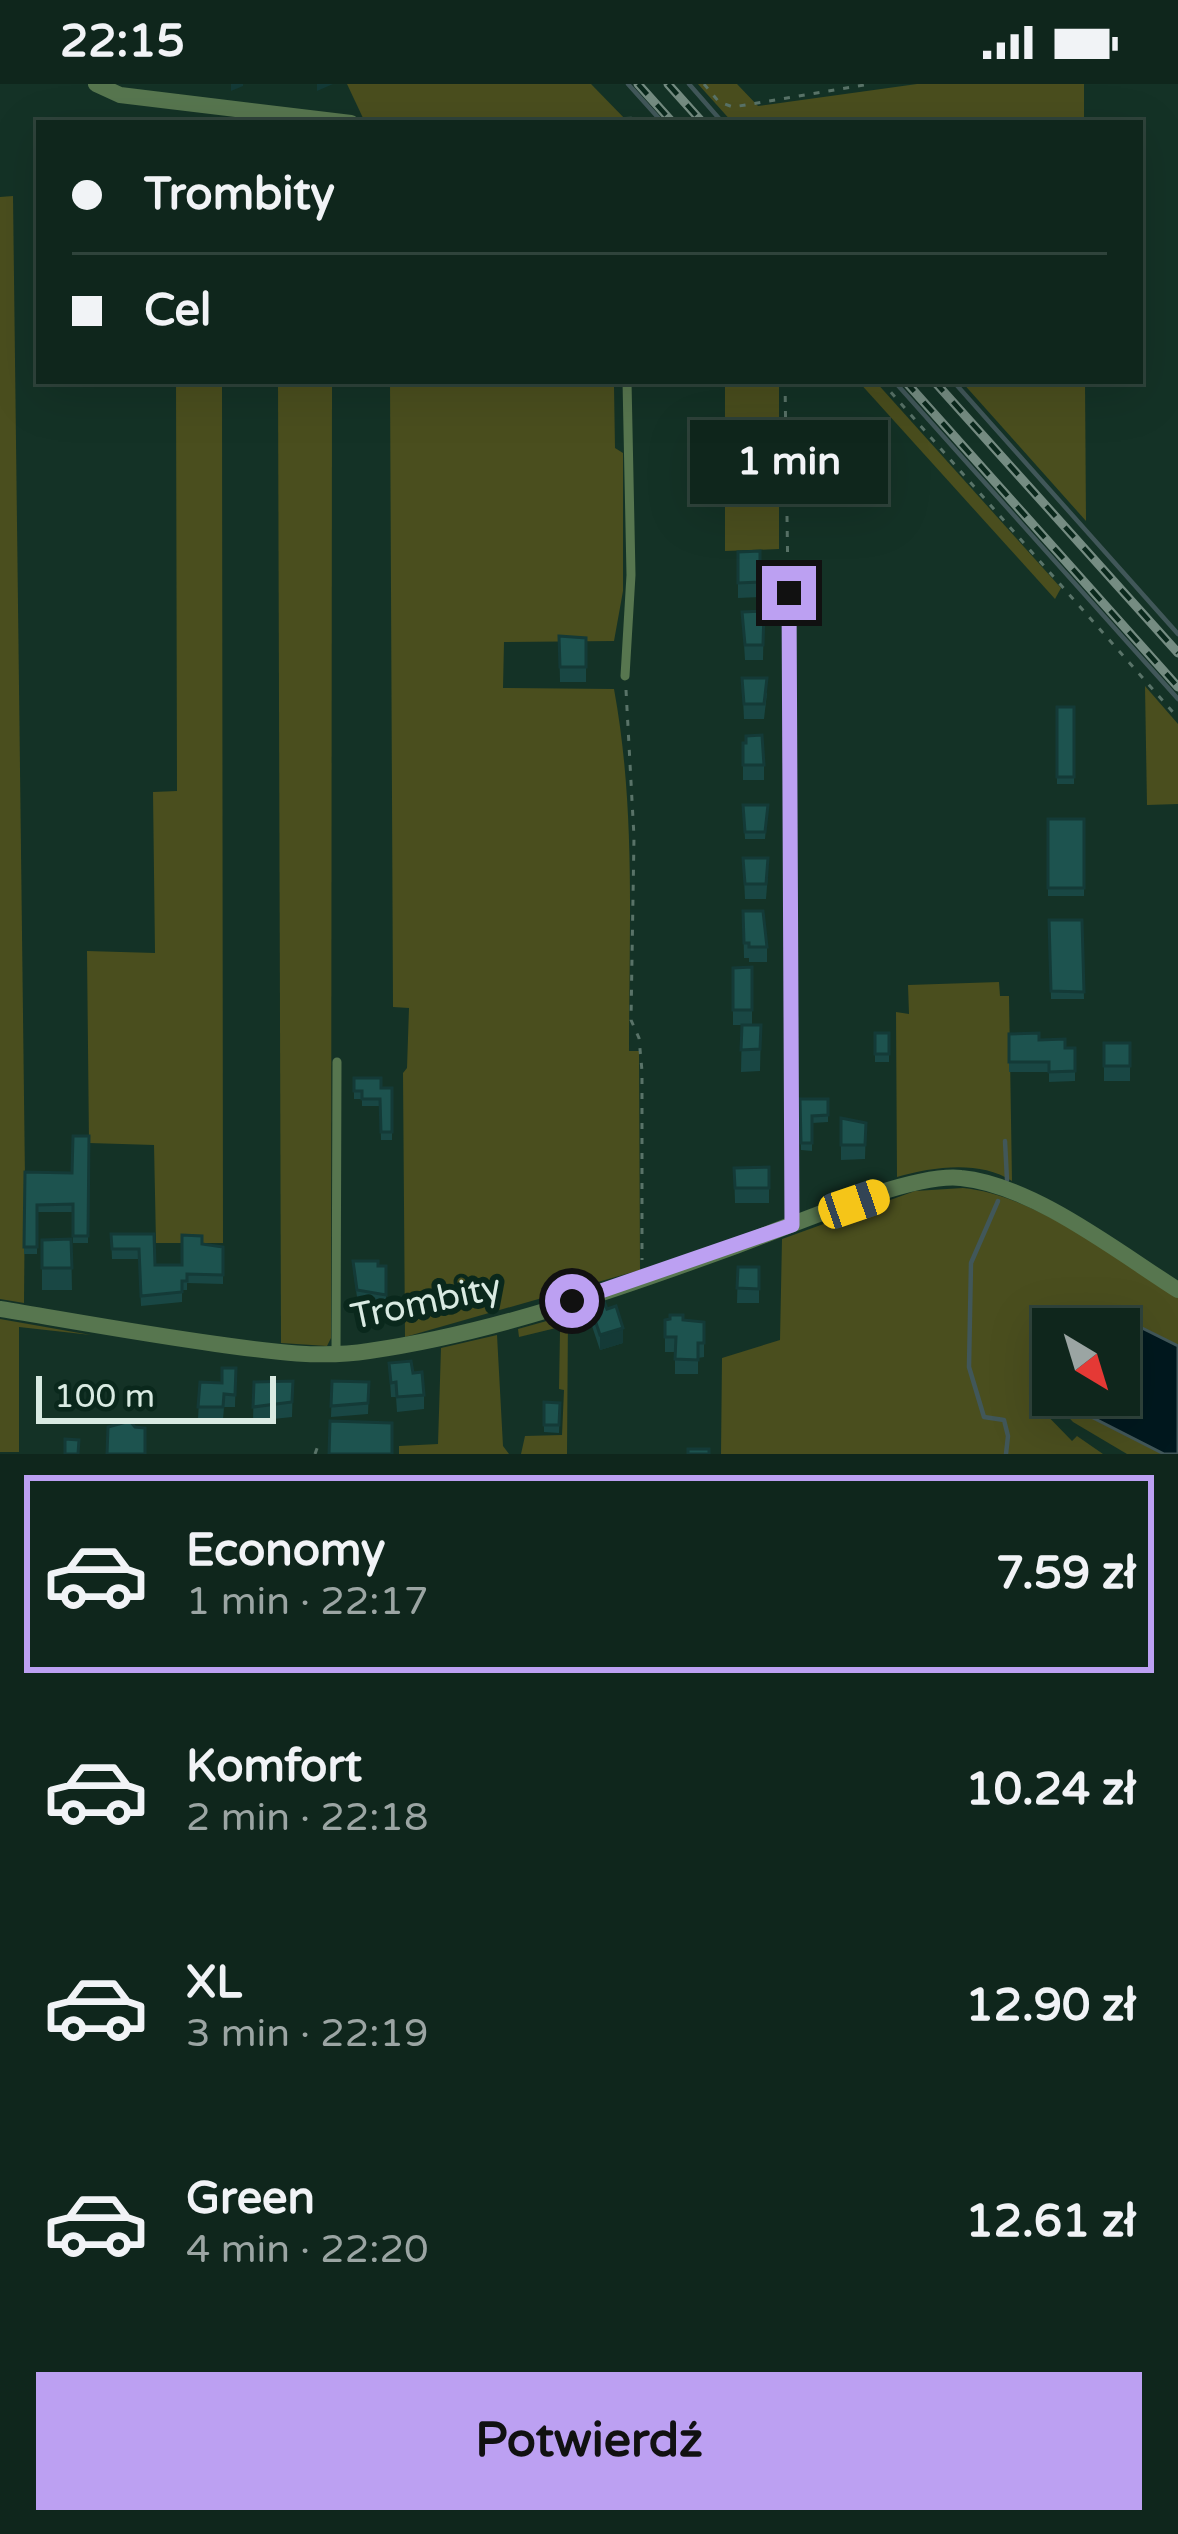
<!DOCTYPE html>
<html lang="pl">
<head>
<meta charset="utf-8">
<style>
  body { margin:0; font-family:"Varela Round",sans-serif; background:#1d3229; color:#f1f3f6; height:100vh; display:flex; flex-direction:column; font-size:45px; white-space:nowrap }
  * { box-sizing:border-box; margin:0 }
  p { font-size:39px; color:#9ba5a3 }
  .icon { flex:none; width:66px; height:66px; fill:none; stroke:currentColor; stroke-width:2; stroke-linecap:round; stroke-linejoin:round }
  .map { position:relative; height:1370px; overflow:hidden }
  .drawer { display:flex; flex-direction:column; background:#0f261c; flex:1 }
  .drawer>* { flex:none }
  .hud { position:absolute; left:36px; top:36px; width:1107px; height:264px; border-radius:0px; box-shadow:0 12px 48px #0002,0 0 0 3px #2f433b; display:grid; align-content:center; height:264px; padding:0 36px; background:#0f261c }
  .needle { width:78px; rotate:142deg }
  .buttons { position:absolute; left:1032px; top:1224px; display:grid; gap:24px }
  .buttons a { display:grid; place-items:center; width:108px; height:108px; border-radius:0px; background:#0f261c; box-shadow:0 12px 48px #0002,0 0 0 3px #2f433b; font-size:60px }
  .scale { position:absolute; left:36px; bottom:30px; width:240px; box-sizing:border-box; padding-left:12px; border:6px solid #d9eae2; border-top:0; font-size:33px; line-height:42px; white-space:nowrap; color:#d9eae2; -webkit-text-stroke:9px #0a281c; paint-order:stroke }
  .end { position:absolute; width:54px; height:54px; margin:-27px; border:15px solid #bca0f2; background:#111; box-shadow:0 0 0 6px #111 }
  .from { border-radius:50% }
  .bubble { position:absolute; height:84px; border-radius:0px; background:#0f261c; box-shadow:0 12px 48px #0002,0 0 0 3px #2f433b; font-size:39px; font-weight:800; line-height:84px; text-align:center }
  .car { position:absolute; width:36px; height:72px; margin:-36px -18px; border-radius:15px; box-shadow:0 0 9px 3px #0007; background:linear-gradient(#f5c518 24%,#345 0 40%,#f5c518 0 76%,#345 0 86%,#f5c518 0) }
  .hud b { display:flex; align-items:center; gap:42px; height:114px; font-size:45px }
  .hud b+b { border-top:3px solid #2f433b }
  .hud i { width:30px; height:30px; background:#f1f3f6 }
  ul { padding:21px 0 0; list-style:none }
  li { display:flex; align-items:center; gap:36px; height:198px; margin:0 24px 18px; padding:0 12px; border:6px solid transparent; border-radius:0px }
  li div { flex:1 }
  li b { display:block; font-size:45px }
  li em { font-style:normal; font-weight:800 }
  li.on { border-color:#bca0f2 }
  li>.icon { width:108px; height:108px; stroke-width:1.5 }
  .action { display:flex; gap:24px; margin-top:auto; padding:24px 36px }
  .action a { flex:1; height:138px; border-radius:0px; background:#bca0f2; color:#111; font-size:48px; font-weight:800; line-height:138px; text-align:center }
  .status { display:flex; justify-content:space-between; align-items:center; height:84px; padding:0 60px; background:#0f261c; direction:ltr }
  .status svg { height:33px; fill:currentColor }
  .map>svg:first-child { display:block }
</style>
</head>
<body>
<div class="status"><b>22:15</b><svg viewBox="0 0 49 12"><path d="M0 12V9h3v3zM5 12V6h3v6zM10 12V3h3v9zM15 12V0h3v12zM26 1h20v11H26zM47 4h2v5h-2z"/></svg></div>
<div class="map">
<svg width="1178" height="1370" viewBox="0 0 1178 1370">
  <rect width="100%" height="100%" fill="#143226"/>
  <!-- green -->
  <g fill="#4a4e1e">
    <polygon points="347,0 591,0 629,39 363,34"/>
    <polygon points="698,0 737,0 758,22 917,0 1084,0 1084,39 733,39"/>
    <polygon points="13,112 25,1095 24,1219 0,1215 0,113"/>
    <polygon points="176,297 222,297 223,1159 156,1159 154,1061 89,1059 87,867 155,869 153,708 177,707"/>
    <polygon points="278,297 332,297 331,1254 327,1262 281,1259"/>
    <path d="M 390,297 L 501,297 L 502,303 L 614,303 L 615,364 L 623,369 L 623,507 L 614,557 L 504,558 L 503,604 L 614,605 C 636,724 629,846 629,967 L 639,967 L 640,1186 L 405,1253 L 403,989 L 407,984 L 409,924 L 393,923 Z"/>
    <polygon points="725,297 779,297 779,465 725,467"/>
    <polygon points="858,297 875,297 1061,504 1055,515"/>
    <polygon points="961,297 1085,297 1086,437"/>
    <polygon points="1145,602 1178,640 1178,720 1147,721"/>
    <path d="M 999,898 L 1000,912 L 1009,912 L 1012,1097 C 979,1076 933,1083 897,1093 L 896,928 L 909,930 L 908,901 Z"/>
    <path d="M 963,1104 C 1035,1111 1117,1175 1178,1214 L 1178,1262 L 1130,1238 L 1119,1249 L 1119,1245 L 1053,1245 L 1053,1311 L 1057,1311 L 1037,1321 L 1072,1357 L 1077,1352 L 1103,1370 L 721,1370 L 722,1274 L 780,1256 L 782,1155 L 915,1107 Z"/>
    <polygon points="568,1231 567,1370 521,1370 525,1352 562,1351 564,1306 559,1305 560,1247 556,1244 519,1253 518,1245"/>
    <polygon points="0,1235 91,1251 19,1243 19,1368 0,1368"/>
    <polygon points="497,1251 503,1362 509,1370 399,1370 399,1362 438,1360 441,1264"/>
    <polygon points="1062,1311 1071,1311 1067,1320 1164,1370 1127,1370 1073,1338 1059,1323"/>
  </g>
  <!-- water -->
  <polygon fill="#00181e" stroke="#415759" stroke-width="3" points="1130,1238 1178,1262 1178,1370 1164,1370 1066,1320 1071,1311 1119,1311 1119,1249"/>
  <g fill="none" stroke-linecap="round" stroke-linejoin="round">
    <!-- stream -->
    <g stroke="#415759" stroke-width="4.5">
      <polyline points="628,0 663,39"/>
      <polyline points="689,0 723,39"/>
      <polyline points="894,297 1178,615"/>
      <polyline points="953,297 1178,550"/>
      <polyline points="1005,1057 1007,1096"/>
      <polyline points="998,1117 971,1179 969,1283 984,1333 1004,1336 1008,1352 1006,1370"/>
    </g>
    <!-- path -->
    <g stroke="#597368" stroke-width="3" stroke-dasharray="6 9" stroke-linecap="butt">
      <polyline points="704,0 719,18 733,23 870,0"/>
      <polyline points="551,39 636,34 647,39"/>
      <polyline points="785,297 788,499"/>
      <polyline points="881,297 1178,634"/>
      <polyline points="626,606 634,753 631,936 639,954 642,987 642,1176"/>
      <polyline points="315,1370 319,1359"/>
    </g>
    <!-- lane -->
    <g stroke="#57764f" stroke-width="9">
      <polyline points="789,509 792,1141"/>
      <polyline points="625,592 631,491 627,297"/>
      <polyline points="336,1271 337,978"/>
    </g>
    <!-- street -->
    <g stroke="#57764f" stroke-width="16">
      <polyline points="96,0 120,11 351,39"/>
      <path d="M 0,1225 C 72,1237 143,1250 216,1260 C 267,1267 318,1275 369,1267 C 494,1249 618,1205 736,1162 C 788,1143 912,1088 961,1094 C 1033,1101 1118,1168 1178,1206"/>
    </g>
    <defs>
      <g id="rail">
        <polyline points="638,0 673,39"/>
        <polyline points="668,0 703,39"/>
        <polyline points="905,297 1178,603"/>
        <polyline points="934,297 1178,569"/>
      </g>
    </defs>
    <!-- rail casing -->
    <use href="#rail" stroke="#758c82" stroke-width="9"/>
    <!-- rail -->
    <use href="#rail" stroke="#0a281c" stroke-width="4.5" stroke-dasharray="14" stroke-linecap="butt"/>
  </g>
  <!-- wall -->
  <g fill="#194744">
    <rect x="501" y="297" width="19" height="4"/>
    <polygon points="738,468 760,498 760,513 738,514"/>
    <polygon points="764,527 763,576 745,576 742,528"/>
    <polygon points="559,552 586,554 586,598 560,598"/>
    <polygon points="742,594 767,609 764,635 744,635"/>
    <rect x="1057" y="623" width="17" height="77"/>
    <polygon points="743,659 746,659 764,681 764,696 743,696"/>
    <polygon points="743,721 768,721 765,755 745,755"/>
    <rect x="1048" y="735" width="36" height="77"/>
    <polygon points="743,774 768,789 766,815 745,815"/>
    <polygon points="743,827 767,863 767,878 749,878 749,874 744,874"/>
    <polygon points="1049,836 1082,836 1084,915 1051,915"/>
    <polygon points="752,883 752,941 733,941 733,884"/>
    <polygon points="742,941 761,941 760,987 741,988"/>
    <rect x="875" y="949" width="14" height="29"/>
    <polygon points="1009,950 1039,956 1065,964 1075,964 1075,997 1049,998 1049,988 1009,988"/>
    <rect x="1104" y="959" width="26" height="38"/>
    <polygon points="354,994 381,1004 392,1004 392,1056 381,1056 380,1022 362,1022 362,1015 354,1015"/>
    <polygon points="800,1015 828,1015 828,1038 812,1039 812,1067 801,1066"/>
    <polygon points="841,1034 866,1039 865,1075 841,1076"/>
    <polygon points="89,1052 88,1159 73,1159 73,1128 37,1128 37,1170 24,1170 25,1088 72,1089"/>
    <polygon points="769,1083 769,1119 735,1119 734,1084"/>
    <polygon points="111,1150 154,1150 155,1181 182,1181 202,1160 223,1163 223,1200 187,1199 187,1206 182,1206 182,1218 141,1222 139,1175 112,1175"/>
    <polygon points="71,1155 72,1206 42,1206 42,1156"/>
    <polygon points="386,1182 386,1219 357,1213 353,1185"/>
    <polygon points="738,1183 759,1183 759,1219 737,1219"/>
    <polygon points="590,1221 623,1259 600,1266 590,1236"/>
    <polygon points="683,1236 704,1238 704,1273 698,1274 698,1290 675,1290 675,1268 665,1268 665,1253"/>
    <polygon points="389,1279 413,1289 424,1311 424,1325 397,1328 396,1313 391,1313"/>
    <polygon points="236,1284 235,1323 224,1323 223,1336 198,1335 200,1298 222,1299"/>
    <polygon points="293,1297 292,1333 253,1337 254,1298"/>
    <polygon points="332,1297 369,1298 368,1330 331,1333"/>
    <polygon points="544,1318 560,1319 559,1349 544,1348"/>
  </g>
  <!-- shaded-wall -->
  <g fill="#143a37">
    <polygon points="231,0 243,0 243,2 231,7"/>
    <polygon points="317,0 333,0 317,7"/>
    <polygon points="623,1244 623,1259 600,1266 600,1251"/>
  </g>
  <!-- building -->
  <g fill="#1d534f" stroke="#143a37" stroke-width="3">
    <polygon points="760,467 760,498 738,499 738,468"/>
    <polygon points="764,527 763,561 745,561 742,528"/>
    <polygon points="559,552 586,554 586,583 560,583"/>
    <polygon points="742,594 767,594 764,620 744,620"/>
    <rect x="1057" y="623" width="17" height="70"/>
    <polygon points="762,651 764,681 743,681 743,659 746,659 746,652"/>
    <polygon points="743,721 768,721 765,748 745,748"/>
    <rect x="1048" y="735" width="36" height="69"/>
    <polygon points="743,774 768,774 766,800 745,800"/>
    <polygon points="743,827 763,827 767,863 749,863 749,859 744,859"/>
    <polygon points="1049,836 1082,836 1084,908 1051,907"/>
    <polygon points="752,883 752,926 733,926 733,884"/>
    <polygon points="742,941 761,941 760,965 741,966"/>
    <rect x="875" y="949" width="14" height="21"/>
    <polygon points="1039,949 1039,956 1065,955 1065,964 1075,964 1075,987 1049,988 1049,978 1009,978 1009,950"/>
    <rect x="1104" y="959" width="26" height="23"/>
    <polygon points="354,994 381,994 381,1004 392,1004 392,1048 381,1048 380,1015 362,1015 362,1007 354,1007"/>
    <polygon points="800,1015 828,1015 828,1031 812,1032 812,1059 801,1059"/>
    <polygon points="841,1034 866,1039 865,1061 841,1061"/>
    <polygon points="73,1052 89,1052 88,1152 73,1152 73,1120 37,1121 37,1163 24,1163 25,1088 72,1089"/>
    <polygon points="769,1083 769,1104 735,1104 734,1084"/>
    <polygon points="111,1150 154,1150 155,1181 182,1181 182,1151 202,1152 202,1160 223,1163 223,1191 187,1190 187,1197 182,1197 182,1208 141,1212 139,1165 112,1165"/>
    <polygon points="71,1155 72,1184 42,1184 42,1156"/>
    <polygon points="353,1177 378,1177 378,1182 386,1182 386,1211 357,1206"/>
    <polygon points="738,1183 759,1183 759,1205 737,1204"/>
    <polygon points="604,1217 607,1225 616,1222 623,1244 600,1251 590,1221"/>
    <polygon points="670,1231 683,1231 683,1236 704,1238 704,1259 698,1259 698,1276 675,1275 676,1253 665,1253 665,1236 670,1235"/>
    <polygon points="411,1277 413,1289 422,1288 424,1311 397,1313 396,1298 391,1299 389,1279"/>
    <polygon points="222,1284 236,1284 235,1311 224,1310 223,1323 198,1323 200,1298 222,1299"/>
    <polygon points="293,1297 292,1318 253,1323 254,1298"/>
    <polygon points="332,1297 369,1298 368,1319 331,1322"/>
    <polygon points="544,1318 560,1319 559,1341 544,1341"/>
    <polygon points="130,1337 135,1343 145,1344 145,1370 107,1370 108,1343"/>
    <polygon points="330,1337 392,1339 392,1370 329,1370"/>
    <polygon points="65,1355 79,1356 78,1370 65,1370"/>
    <rect x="688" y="1365" width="21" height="5"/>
  </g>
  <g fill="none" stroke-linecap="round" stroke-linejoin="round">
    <!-- route -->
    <polyline stroke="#bca0f2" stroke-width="15" points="572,1217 792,1141 789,509"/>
  </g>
  <g text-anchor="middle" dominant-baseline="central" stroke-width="12" stroke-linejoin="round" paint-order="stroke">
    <!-- street labels -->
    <g font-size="36" fill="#d9eae2" stroke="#0a281c">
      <text transform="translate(426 1218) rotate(-12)">Trombity</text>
    </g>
  </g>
</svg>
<div class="buttons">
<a><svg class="needle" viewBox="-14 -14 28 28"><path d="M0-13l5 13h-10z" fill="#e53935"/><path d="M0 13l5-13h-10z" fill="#9ba5a3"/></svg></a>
</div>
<div class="scale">100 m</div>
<i class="end from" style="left:572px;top:1217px"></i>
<i class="end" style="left:789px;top:509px"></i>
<div class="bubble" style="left:690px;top:336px;width:198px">1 min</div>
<i class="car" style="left:854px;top:1120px;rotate:71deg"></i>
<div class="hud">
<b><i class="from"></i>Trombity</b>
<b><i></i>Cel</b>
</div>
</div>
<section class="drawer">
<ul>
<li class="on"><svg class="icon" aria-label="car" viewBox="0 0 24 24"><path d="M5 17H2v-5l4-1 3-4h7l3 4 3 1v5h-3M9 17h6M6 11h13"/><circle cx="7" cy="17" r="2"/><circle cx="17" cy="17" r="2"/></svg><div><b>Economy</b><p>1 min · 22:17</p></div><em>7.59 zł</em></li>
<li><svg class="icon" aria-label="car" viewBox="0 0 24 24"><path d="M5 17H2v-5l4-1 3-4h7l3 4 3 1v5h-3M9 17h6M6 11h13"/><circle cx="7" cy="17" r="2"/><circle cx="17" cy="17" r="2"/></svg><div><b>Komfort</b><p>2 min · 22:18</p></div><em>10.24 zł</em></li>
<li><svg class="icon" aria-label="car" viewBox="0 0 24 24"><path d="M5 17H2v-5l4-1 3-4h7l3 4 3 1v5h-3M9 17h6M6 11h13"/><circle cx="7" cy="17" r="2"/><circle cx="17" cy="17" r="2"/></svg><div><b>XL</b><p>3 min · 22:19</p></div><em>12.90 zł</em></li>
<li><svg class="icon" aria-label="car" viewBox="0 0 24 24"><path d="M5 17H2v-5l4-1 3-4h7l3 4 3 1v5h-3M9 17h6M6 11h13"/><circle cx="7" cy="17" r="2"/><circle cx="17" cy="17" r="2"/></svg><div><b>Green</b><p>4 min · 22:20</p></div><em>12.61 zł</em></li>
</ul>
<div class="action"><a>Potwierdź</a></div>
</section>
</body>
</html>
